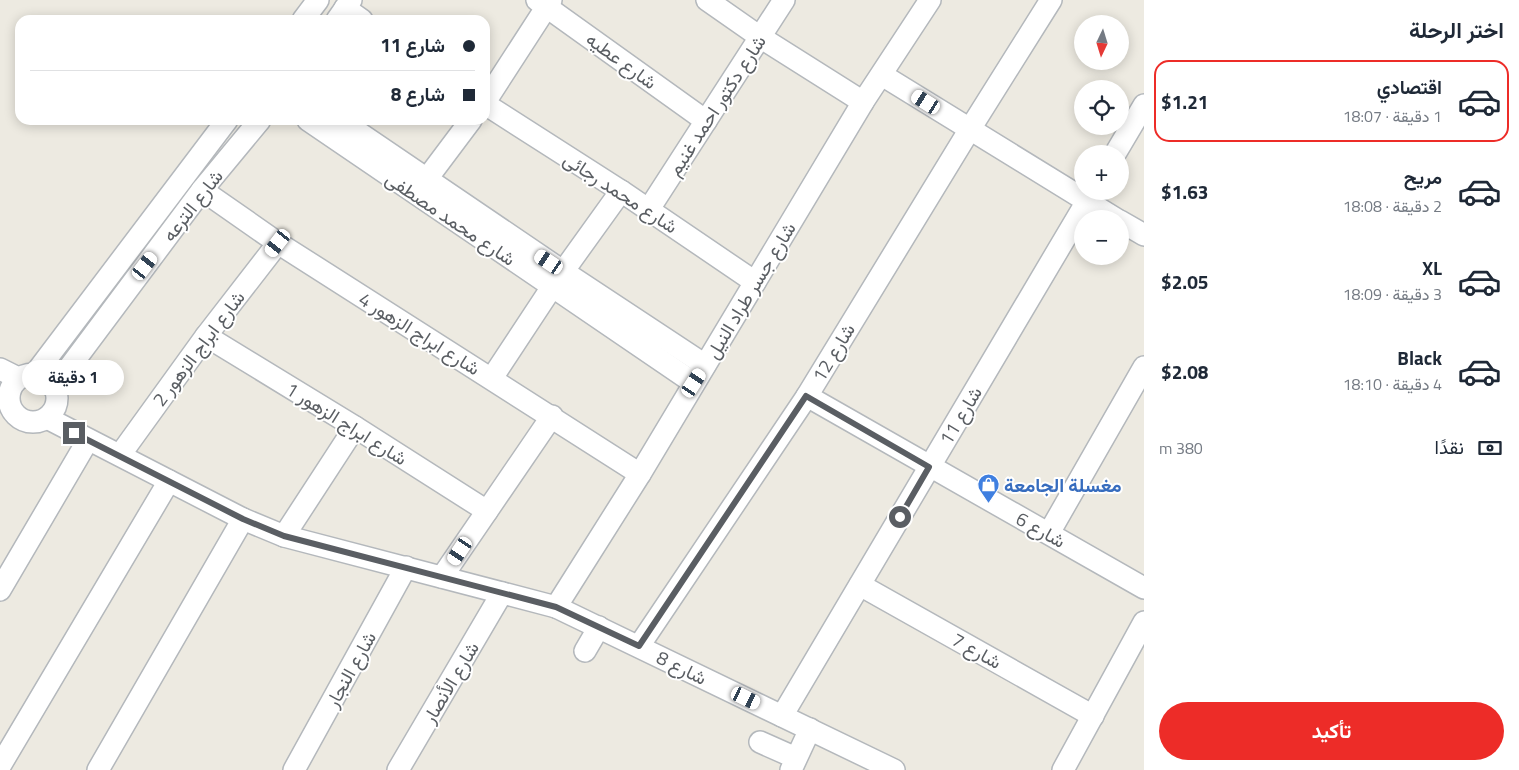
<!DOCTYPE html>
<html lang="ar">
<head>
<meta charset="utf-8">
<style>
  body { margin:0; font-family:"Titillium Web",Vazirmatn,sans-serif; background:#f2f2f3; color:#1f2937; direction:rtl; height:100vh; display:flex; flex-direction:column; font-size:19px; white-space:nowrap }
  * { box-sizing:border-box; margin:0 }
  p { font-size:16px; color:#747a83 }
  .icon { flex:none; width:28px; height:28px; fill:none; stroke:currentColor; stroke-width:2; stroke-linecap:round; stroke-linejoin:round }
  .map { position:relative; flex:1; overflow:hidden; direction:ltr }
  .panel { display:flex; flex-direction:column; background:#fff; width:375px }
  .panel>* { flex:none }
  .hud { position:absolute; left:15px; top:15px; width:475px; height:110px; border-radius:15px; box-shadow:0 2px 12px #0003; direction:rtl; display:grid; align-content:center; height:110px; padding:0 15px; background:#fff }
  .needle { width:32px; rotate:184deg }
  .tools { position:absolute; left:1074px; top:15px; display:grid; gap:10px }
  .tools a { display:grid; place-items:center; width:55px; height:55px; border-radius:50%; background:#fff; box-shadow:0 2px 12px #0003; font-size:25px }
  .end { position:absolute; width:22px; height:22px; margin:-11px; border:6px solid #5a5e63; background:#fff; box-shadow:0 0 0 2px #fff }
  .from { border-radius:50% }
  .bubble { position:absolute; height:35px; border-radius:18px; background:#fff; box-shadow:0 2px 12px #0003; font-size:16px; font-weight:700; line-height:35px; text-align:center; direction:rtl }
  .car { position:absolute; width:15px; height:30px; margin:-15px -8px; border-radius:6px; box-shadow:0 0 4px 1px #0007; background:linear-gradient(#fff 24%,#345 0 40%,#fff 0 76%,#345 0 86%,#fff 0) }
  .hud b { display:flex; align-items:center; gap:18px; height:48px; font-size:19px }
  .hud b+b { border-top:1px solid #e0e1e3 }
  .hud i { width:12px; height:12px; background:#1f2937 }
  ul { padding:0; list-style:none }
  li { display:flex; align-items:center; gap:15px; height:82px; margin:0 10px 8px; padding:0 5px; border:2px solid transparent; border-radius:15px }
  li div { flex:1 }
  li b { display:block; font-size:19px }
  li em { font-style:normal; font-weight:700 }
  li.on { border-color:#ed2c28 }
  li>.icon { width:45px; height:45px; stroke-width:1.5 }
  h2 { padding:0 15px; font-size:22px; line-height:60px }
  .pay { display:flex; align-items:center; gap:12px; height:55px; padding:0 15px; font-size:19px }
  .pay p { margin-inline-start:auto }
  .primary-button { display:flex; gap:10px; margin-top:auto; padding:10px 15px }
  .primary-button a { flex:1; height:58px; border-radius:30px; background:#ed2c28; color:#fff; font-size:20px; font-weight:700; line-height:58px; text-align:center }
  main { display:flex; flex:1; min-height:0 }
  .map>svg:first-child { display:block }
</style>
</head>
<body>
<main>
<section class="panel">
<h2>اختر الرحلة</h2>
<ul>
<li class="on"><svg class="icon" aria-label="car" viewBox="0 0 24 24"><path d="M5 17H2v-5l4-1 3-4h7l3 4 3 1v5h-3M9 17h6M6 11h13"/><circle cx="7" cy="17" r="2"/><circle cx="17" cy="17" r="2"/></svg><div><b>اقتصادي</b><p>1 دقيقة · 18:07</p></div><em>$1.21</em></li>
<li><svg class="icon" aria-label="car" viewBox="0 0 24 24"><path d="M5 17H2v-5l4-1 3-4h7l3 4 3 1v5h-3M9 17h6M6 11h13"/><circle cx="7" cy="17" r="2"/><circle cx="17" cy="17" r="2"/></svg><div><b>مريح</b><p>2 دقيقة · 18:08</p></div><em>$1.63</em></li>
<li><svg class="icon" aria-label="car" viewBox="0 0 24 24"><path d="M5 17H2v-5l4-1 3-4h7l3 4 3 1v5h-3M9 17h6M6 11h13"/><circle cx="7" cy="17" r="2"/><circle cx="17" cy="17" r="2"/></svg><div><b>XL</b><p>3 دقيقة · 18:09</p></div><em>$2.05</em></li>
<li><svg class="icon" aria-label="car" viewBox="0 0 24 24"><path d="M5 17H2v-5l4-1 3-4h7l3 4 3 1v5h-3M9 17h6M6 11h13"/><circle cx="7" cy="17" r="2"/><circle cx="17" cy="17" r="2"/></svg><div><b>Black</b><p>4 دقيقة · 18:10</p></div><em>$2.08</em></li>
</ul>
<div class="pay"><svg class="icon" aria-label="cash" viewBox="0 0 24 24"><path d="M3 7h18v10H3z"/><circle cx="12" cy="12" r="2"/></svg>نقدًا<p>380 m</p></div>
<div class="primary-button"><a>تأكيد</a></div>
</section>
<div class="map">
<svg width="1144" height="770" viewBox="0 0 1144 770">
  <rect width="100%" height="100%" fill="#edeae1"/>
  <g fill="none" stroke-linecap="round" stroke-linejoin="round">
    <defs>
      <g id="minor">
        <polyline points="537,0 706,121"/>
        <polyline points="707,0 760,37 863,102"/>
        <polyline points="345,8 362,20"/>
        <polyline points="303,20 318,0"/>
        <polyline points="337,20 351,0"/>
        <polyline points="882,75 1116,219"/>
        <polyline points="485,102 551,0"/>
        <polyline points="485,104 621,191 755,282"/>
        <polyline points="308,120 694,383"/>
        <polyline points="340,120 564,272 705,365"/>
        <polyline points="1115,154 1144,105"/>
        <polyline points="426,180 471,120"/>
        <polyline points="202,190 278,243 640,474"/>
        <polyline points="649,209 784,0"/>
        <polyline points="1120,221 1144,235"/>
        <polyline points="206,336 355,427 487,511"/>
        <polyline points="0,369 18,378"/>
        <polyline points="35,374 227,120"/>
        <circle cx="33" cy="398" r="24"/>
        <polyline points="492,378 552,287 621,191"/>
        <polyline points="54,388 202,190 260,120"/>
        <polyline points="807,396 1144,588"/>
        <polyline points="47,418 243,519 284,536 556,607 894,770"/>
        <polyline points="120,455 206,336 278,243"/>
        <polyline points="1049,533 1144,367"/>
        <polyline points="284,536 355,427"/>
        <polyline points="442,577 552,416"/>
        <polyline points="860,585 1093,716"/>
        <polyline points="0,590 88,440"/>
        <polyline points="556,607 640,474 863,102 930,0"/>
        <polyline points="639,646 807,396 970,129 1051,0"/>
        <polyline points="585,651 599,627"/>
        <polyline points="782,716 1093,191"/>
        <polyline points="760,742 796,758"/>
        <polyline points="0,766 169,481"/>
        <polyline points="98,770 243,519"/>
        <polyline points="294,770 406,567"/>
        <polyline points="398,770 502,593"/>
        <polyline points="791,770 810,729"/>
        <polyline points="1063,770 1144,622"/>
      </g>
    </defs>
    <!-- minor casing -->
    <use href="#minor" stroke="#b4b8bc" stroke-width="24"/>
    <!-- minor -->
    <use href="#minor" stroke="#fff" stroke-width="21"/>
  </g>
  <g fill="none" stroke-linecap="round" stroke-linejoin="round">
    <!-- route -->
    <polyline stroke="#5a5e63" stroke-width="6" points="74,433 243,519 284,536 556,607 639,646 806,396 929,467 900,517"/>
  </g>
  <!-- icons -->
  <defs>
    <symbol id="shop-pin" viewBox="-11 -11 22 30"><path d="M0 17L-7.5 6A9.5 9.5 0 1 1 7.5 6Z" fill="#3f7fe0" stroke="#fff"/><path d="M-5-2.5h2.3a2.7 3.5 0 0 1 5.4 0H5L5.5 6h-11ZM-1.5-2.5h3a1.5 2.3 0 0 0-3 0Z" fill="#fff"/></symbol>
  </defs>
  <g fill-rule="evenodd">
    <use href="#shop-pin" x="976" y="472" width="25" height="34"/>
  </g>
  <g text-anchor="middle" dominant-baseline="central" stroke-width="4" stroke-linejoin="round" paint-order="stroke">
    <!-- street labels -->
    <g font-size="19" fill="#5a5e63" stroke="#fff">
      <text transform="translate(622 60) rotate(36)">شارع عطيه</text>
      <text transform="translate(716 105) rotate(-57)">شارع دكتور احمد غنيم</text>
      <text transform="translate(621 192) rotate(33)">شارع محمد رجائى</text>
      <text transform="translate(192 205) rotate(-52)">شارع الترعه</text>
      <text transform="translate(451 218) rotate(34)">شارع محمد مصطفى</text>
      <text transform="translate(750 290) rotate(-59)">شارع جسر طراد النيل</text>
      <text transform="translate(420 333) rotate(32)">شارع ابراج الزهور 4</text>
      <text transform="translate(198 348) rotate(-53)">شارع ابراج الزهور 2</text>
      <text transform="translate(833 352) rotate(-59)">شارع 12</text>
      <text transform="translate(960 415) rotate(-59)">شارع 11</text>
      <text transform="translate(347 423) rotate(32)">شارع ابراج الزهور 1</text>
      <text transform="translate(1041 529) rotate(29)">شارع 6</text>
      <text transform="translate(977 650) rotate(29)">شارع 7</text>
      <text transform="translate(682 667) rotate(26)">شارع 8</text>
      <text transform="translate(350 669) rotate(-61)">شارع النجار</text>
      <text transform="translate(450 682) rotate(-59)">شارع الأنصار</text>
    </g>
    <!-- shop labels -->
    <g font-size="19" font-weight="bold" fill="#366cbe" stroke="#fff" text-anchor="start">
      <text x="1004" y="484">مغسلة الجامعة</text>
    </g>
  </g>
</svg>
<div class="tools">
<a><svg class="needle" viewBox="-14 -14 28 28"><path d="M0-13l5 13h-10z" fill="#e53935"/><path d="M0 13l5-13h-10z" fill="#747a83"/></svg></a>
<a><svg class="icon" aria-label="locate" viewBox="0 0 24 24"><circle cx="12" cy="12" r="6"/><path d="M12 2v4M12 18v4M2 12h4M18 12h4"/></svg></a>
<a>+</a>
<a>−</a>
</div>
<i class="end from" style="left:900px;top:517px"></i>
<i class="end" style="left:74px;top:433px"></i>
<div class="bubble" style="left:22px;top:360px;width:102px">1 دقيقة</div>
<i class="car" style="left:926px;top:102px;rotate:302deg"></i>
<i class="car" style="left:278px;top:243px;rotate:218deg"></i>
<i class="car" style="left:549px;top:262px;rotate:304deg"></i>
<i class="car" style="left:145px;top:266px;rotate:37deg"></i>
<i class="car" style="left:694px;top:383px;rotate:33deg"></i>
<i class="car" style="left:460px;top:551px;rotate:214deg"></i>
<i class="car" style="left:746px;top:698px;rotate:116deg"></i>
<div class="hud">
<b><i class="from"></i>شارع 11</b>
<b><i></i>شارع 8</b>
</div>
</div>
</main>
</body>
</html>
